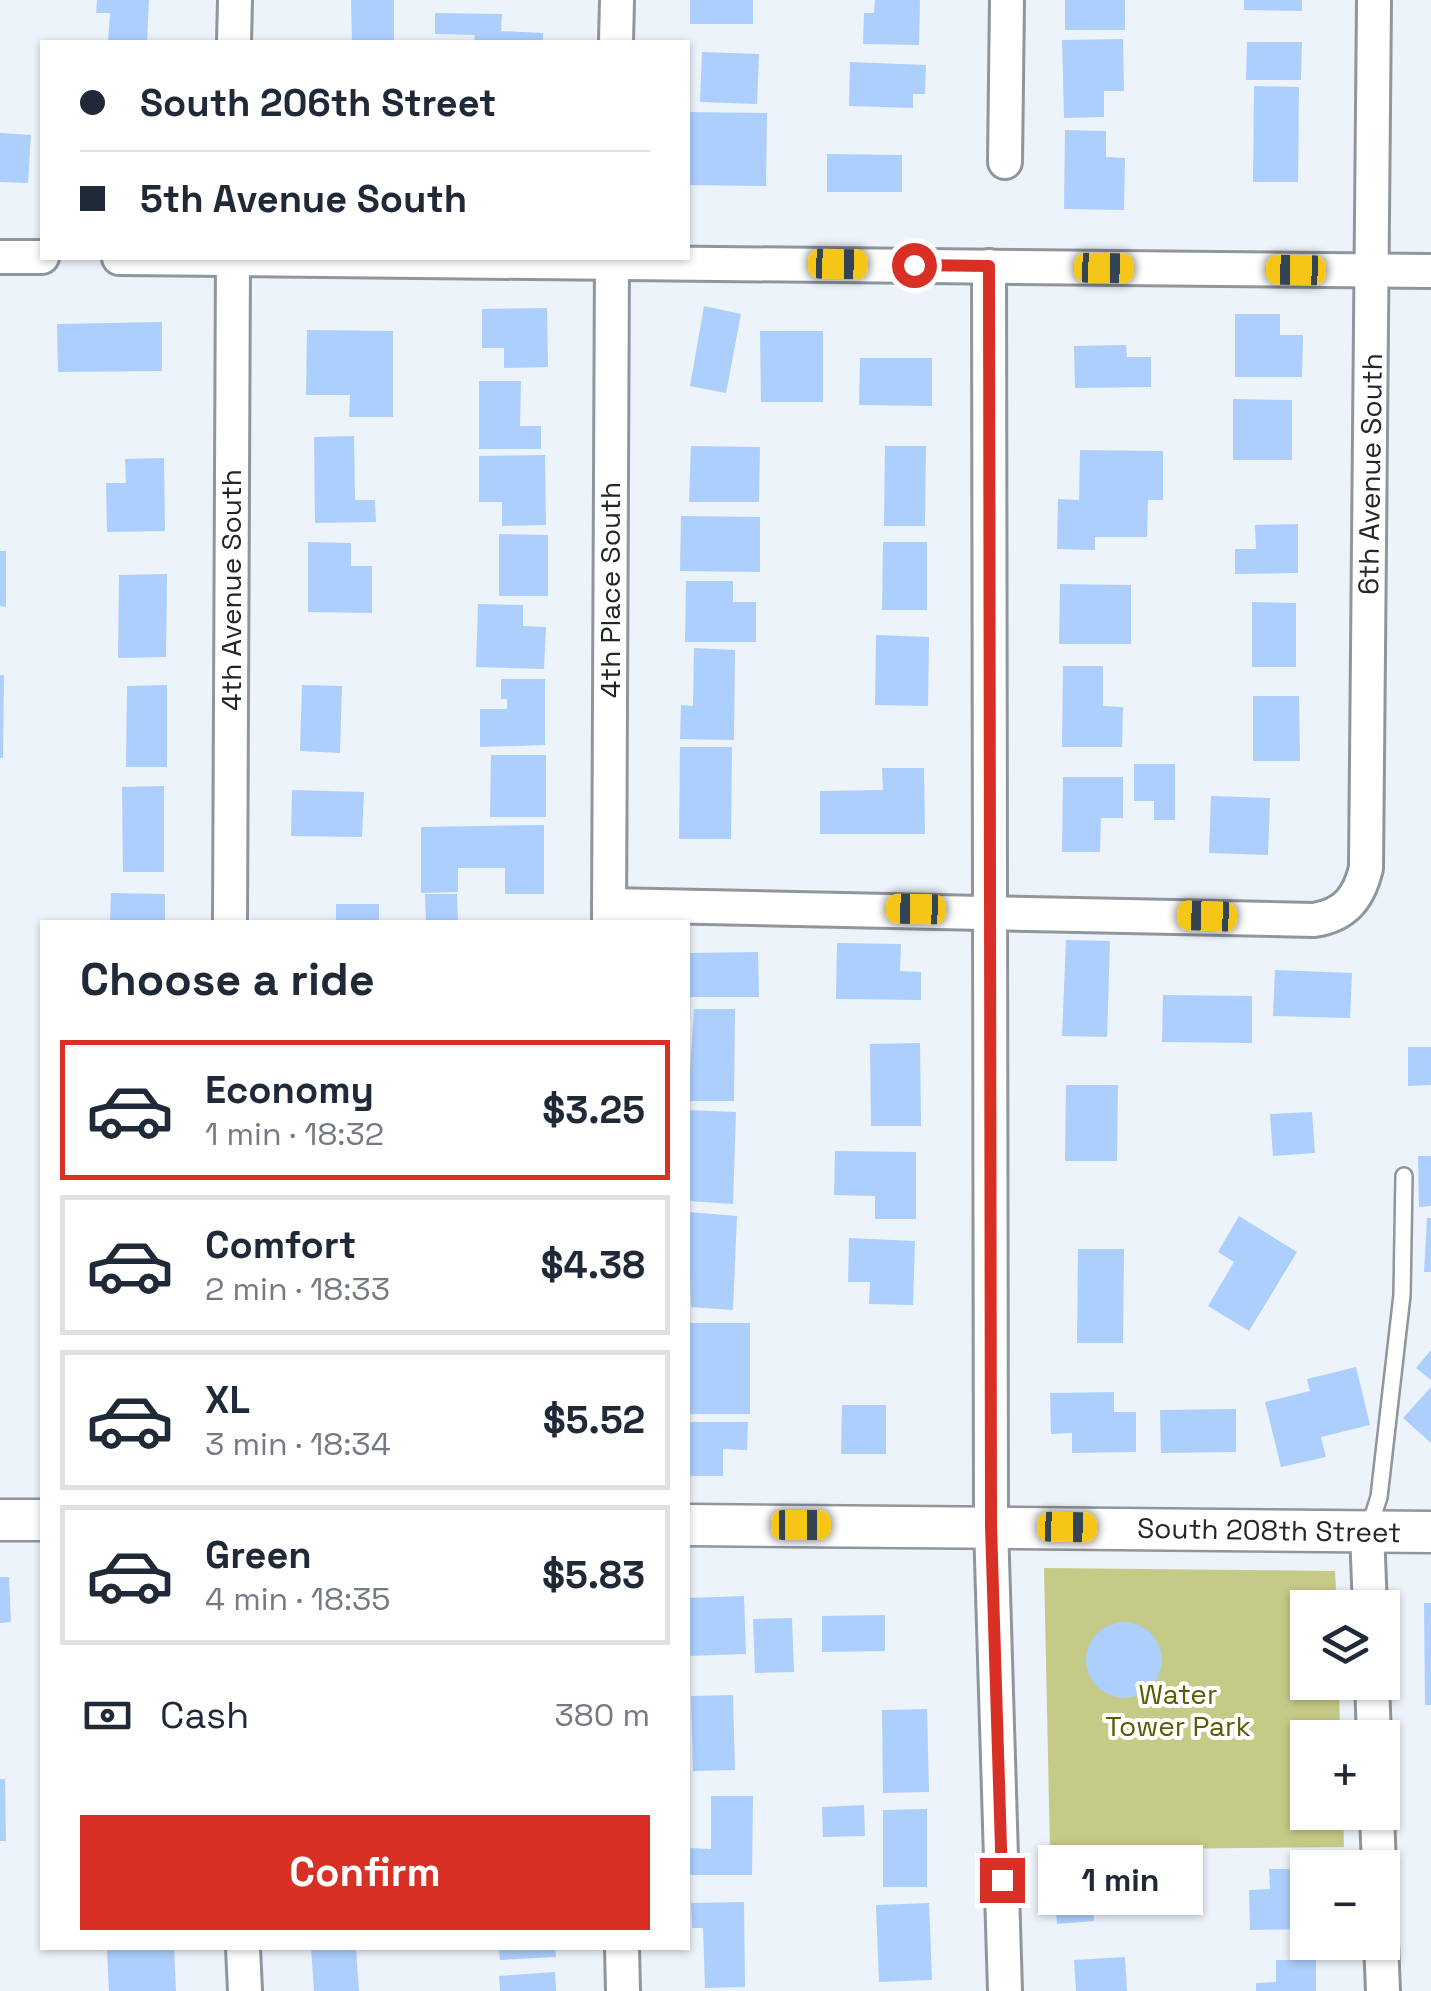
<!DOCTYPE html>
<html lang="en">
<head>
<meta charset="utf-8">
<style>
  body { margin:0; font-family:"Space Grotesk",sans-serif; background:#f6f6f7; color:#1f2937; height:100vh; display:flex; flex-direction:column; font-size:38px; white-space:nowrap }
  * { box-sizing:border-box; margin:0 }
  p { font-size:32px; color:#747a83 }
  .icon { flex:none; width:55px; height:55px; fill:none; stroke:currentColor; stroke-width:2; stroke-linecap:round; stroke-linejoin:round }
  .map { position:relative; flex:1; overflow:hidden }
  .panel { position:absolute; left:40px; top:920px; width:650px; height:1030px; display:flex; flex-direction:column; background:#fff; border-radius:0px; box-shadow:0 2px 8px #0004 }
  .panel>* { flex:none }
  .hud { position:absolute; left:40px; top:40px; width:650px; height:220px; border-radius:0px; box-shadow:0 2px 8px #0004; display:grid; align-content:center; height:220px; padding:0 40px; background:#fff }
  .tools { position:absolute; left:1290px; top:1590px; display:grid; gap:20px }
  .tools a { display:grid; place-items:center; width:110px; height:110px; border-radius:0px; background:#fff; box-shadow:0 2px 8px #0004; font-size:50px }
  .end { position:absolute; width:45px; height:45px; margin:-22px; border:12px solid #d93025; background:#fff; box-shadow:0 0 0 5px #fff }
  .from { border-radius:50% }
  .bubble { position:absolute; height:70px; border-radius:0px; background:#fff; box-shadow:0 2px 8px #0004; font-size:32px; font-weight:700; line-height:70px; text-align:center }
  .car { position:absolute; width:30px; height:60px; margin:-30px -15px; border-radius:12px; box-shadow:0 0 8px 2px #0007; background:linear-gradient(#f5c518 24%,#345 0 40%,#f5c518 0 76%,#345 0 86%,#f5c518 0) }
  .hud b { display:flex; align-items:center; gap:35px; height:95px; font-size:38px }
  .hud b+b { border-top:2px solid #e0e1e3 }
  .hud i { width:25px; height:25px; background:#1f2937 }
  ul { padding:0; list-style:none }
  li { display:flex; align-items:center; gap:30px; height:140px; margin:0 20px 15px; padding:0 20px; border:5px solid #e0e1e3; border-radius:0px }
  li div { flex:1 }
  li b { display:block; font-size:38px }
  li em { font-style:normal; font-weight:700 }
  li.active { border-color:#d93025 }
  li>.icon { width:90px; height:90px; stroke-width:1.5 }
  h2 { padding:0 40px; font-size:45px; line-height:120px }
  .pay { display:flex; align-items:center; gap:25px; height:110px; padding:0 40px; font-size:38px }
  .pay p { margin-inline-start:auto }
  .button { display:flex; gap:20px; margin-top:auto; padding:20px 40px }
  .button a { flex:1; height:115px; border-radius:0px; background:#d93025; color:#fff; font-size:40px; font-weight:700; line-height:115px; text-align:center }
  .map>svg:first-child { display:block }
</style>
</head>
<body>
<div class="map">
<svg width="1431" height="1991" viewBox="0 0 1431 1991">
  <rect width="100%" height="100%" fill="#edf3fa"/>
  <!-- green -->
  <polygon fill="#c6ca87" points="1044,1568 1335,1571 1337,1607 1308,1608 1308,1682 1339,1683 1340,1737 1308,1738 1308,1812 1343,1813 1344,1847 1050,1850"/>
  <!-- building -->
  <g fill="#adcffd">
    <polygon points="97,0 149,0 147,42 108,42 110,13 96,13"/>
    <polygon points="351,0 394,0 394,41 352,41"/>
    <rect x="690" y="0" width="63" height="24"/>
    <polygon points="875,0 920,0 919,45 863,44 864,13 874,13"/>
    <rect x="1065" y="0" width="60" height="30"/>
    <polygon points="1244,0 1302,0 1302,11 1244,10"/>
    <polygon points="435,13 502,14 501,31 543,33 543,42 474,42 475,35 435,34"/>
    <polygon points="1123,39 1124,91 1104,91 1104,117 1064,118 1062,40"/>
    <polygon points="1247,42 1302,42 1301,80 1246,80"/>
    <polygon points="702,52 759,54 757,104 700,102"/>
    <polygon points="850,62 926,65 925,94 913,94 913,108 849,106"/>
    <polygon points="1254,86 1299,87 1298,182 1253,182"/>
    <polygon points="688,112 767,113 766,186 688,185"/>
    <polygon points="1065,130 1106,131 1106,157 1125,158 1124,210 1064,209"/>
    <polygon points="0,133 31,135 28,183 0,182"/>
    <polygon points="827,154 902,155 902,192 827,192"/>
    <polygon points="704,306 741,314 726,393 690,386"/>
    <polygon points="547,308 548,367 504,368 504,348 482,348 482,309"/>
    <polygon points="1235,314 1280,314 1280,335 1303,335 1302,377 1235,377"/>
    <polygon points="162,322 162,371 58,372 57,324"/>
    <polygon points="307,330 393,331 393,417 349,417 350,395 306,395"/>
    <polygon points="760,331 823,331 823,402 761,402"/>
    <polygon points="1126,345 1127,357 1151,357 1151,387 1075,388 1074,346"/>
    <polygon points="860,358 932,358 932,406 859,405"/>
    <polygon points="479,381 521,381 520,426 541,426 541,449 479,449"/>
    <polygon points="1233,399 1292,400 1292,460 1233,460"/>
    <polygon points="354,436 355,500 375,500 376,522 315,523 314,437"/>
    <polygon points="691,446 760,447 759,502 689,502"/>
    <polygon points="885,446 926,446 925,526 884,526"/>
    <polygon points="1080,450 1163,451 1163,500 1148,500 1147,537 1095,537 1095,550 1057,549 1058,499 1079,500"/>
    <polygon points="545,455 546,525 502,526 502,502 479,502 479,456"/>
    <polygon points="164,458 165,531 107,532 106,483 126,483 125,459"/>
    <polygon points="681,516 760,517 760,572 680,571"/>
    <polygon points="1298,524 1298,573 1235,574 1235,549 1256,549 1255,525"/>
    <polygon points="499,534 548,535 548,596 499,596"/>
    <polygon points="308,542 351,543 351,566 372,566 372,613 308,612"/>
    <polygon points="883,542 927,542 927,610 882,610"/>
    <polygon points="0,551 6,551 6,607 0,606"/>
    <polygon points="167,574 166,657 118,658 119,575"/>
    <polygon points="686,581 733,581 733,602 756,602 756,642 685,642"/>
    <polygon points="1060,584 1131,585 1131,644 1059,644"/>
    <polygon points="1252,602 1296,603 1296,667 1252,667"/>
    <polygon points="478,604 523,605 523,626 546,627 544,669 476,667"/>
    <polygon points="876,635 929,637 928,706 875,705"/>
    <polygon points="694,648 735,650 734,740 680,739 681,705 693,706"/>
    <polygon points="1063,666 1103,666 1103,706 1123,707 1122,747 1062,747"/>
    <polygon points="0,675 4,675 3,758 0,758"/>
    <polygon points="501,679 545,679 545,745 480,747 480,709 507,709 507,699 501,699"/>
    <polygon points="167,685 167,767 126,767 127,686"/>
    <polygon points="302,685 342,686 340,753 300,751"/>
    <polygon points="1253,696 1299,696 1300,761 1253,761"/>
    <polygon points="680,747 732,747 731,839 679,839"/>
    <polygon points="491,755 546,755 546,817 490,817"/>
    <polygon points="1134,764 1175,764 1175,820 1154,820 1154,801 1134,801"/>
    <polygon points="882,768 924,768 925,834 820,834 820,791 883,790"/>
    <polygon points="1063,777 1123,777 1123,818 1101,818 1100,852 1062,852"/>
    <polygon points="164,786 164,872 123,872 122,787"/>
    <polygon points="292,790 364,792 362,837 291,836"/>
    <polygon points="1211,796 1270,798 1268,855 1209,853"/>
    <polygon points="544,825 544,894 505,894 505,868 458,868 458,892 421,893 421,827"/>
    <polygon points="111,893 165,894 165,922 110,922"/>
    <polygon points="425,894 457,894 458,922 426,922"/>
    <rect x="336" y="904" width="43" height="18"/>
    <polygon points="1066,940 1110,941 1107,1037 1062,1036"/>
    <polygon points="837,943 901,944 900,971 921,972 921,1000 836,999"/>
    <polygon points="758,952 759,997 688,997 688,953"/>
    <polygon points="1275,970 1352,973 1350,1018 1273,1016"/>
    <polygon points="1163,995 1252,996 1252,1043 1162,1042"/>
    <polygon points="694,1009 735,1009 734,1101 688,1101"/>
    <polygon points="920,1043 921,1126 871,1126 870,1044"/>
    <polygon points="1408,1047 1431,1047 1431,1085 1408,1086"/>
    <polygon points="1066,1085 1118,1085 1117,1161 1065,1161"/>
    <polygon points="688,1110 736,1112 733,1204 689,1201"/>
    <polygon points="1312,1112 1315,1153 1273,1156 1270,1114"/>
    <polygon points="835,1151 916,1152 916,1219 875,1219 875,1196 834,1195"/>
    <polygon points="1418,1156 1431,1156 1431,1206 1419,1207"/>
    <polygon points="688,1212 737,1216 733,1310 691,1307"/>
    <polygon points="1239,1216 1297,1252 1249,1331 1208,1306 1234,1262 1218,1252"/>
    <polygon points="1427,1218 1431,1218 1431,1272 1424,1272"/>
    <polygon points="849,1238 915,1241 913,1305 869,1304 870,1282 848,1282"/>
    <polygon points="1078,1249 1124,1249 1123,1343 1077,1343"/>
    <rect x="688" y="1323" width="62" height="91"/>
    <polygon points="1431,1350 1431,1380 1416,1368"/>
    <polygon points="1356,1367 1370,1425 1321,1437 1326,1457 1281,1467 1265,1402 1310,1391 1307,1379"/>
    <polygon points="1431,1387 1431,1443 1403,1418"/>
    <polygon points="1114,1392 1114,1412 1136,1412 1136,1452 1072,1453 1072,1433 1051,1434 1050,1393"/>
    <polygon points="842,1405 886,1405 886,1454 841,1454"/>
    <polygon points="1236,1409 1236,1452 1161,1453 1160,1410"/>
    <polygon points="688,1422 748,1422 747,1450 723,1449 723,1476 688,1476"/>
    <polygon points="0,1577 9,1577 11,1622 0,1623"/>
    <polygon points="744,1596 746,1654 688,1656 688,1598"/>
    <polygon points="1424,1603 1431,1603 1431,1705 1425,1705"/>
    <polygon points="885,1615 885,1651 822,1652 822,1616"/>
    <polygon points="792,1618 794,1672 755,1673 753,1619"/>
    <circle cx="1124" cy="1660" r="38"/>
    <polygon points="733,1695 735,1770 693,1771 691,1696"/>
    <polygon points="927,1709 929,1792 883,1793 882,1710"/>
    <polygon points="0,1779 5,1779 6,1841 0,1841"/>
    <polygon points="711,1796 753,1796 752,1875 690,1875 690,1848 711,1849"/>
    <polygon points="864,1805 865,1836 823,1837 822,1807"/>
    <polygon points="927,1809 927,1887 883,1887 883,1810"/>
    <polygon points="1269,1869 1308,1869 1308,1929 1250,1930 1249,1890 1270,1889"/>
    <polygon points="1090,1883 1094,1921 1057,1924 1054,1886"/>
    <polygon points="744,1902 745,1987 705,1988 703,1928 692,1928 691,1903"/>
    <polygon points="929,1903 932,1980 879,1982 876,1905"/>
    <polygon points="174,1948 176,1991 109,1991 107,1949"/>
    <polygon points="311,1948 356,1948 359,1991 314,1991"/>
    <polygon points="499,1948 555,1948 556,1957 500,1960"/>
    <polygon points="1125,1957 1127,1991 1076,1991 1074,1960"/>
    <polygon points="1276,1960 1316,1960 1316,1991 1256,1991 1256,1983 1276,1982"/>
    <polygon points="555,1972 556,1991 500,1991 499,1976"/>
  </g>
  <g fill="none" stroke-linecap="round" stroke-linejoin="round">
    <defs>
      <polyline id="service" points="1369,1528 1379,1497 1402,1295 1404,1176"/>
      <g id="minor">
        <polyline points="234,42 235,0"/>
        <polyline points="616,42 617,0"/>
        <polyline points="1005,162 1007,0"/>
        <polyline points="0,257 42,257"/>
        <polyline points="119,258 1431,271"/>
        <polyline points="989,266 991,1526 1005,1991"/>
        <path d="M 609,905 L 1314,920 C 1346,915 1359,897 1366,868 L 1374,0"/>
        <polyline points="230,922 233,258"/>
        <polyline points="609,922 612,258"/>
        <polyline points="1367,1532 1370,1608"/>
        <polyline points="1372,1682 1374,1738"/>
        <polyline points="1377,1812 1379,1868"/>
        <polyline points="1381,1942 1383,1991"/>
        <polyline points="243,1948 245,1991"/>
        <polyline points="622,1948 623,1991"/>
      </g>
      <g id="tertiary">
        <polyline points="0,1520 42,1520"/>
        <polyline points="688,1525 1431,1532"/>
      </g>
    </defs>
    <!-- service casing -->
    <use href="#service" stroke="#91959c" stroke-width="20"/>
    <!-- minor casing -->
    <use href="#minor" stroke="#91959c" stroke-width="38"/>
    <!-- tertiary casing -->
    <use href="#tertiary" stroke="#91959c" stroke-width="45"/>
    <!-- service -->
    <use href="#service" stroke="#fff" stroke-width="15"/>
    <!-- minor -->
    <use href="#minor" stroke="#fff" stroke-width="32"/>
    <!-- tertiary -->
    <use href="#tertiary" stroke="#fff" stroke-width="40"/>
  </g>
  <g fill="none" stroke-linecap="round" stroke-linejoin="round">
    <!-- route -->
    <polyline stroke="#d93025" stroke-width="12" points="914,265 989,266 991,1526 1002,1880"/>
  </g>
  <g text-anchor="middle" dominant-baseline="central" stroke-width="8" stroke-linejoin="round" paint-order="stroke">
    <!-- street labels -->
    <g font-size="28" fill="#232527" stroke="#fff">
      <text transform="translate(1370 474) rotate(-89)">6th Avenue South</text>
      <text transform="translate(231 590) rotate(-90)">4th Avenue South</text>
      <text transform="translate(610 590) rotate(-90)">4th Place South</text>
      <text transform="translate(1269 1530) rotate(1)">South 208th Street</text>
    </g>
    <!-- park labels -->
    <g font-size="28" fill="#5a5c05" stroke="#fff">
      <text x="1178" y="1694">Water<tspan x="1178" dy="32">Tower Park</tspan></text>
    </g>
  </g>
</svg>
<div class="tools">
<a><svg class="icon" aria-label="layers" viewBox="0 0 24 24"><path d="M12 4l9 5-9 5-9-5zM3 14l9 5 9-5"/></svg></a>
<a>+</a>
<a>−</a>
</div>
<i class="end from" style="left:914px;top:265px"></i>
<i class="end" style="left:1002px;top:1880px"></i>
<div class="bubble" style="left:1038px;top:1845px;width:165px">1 min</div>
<i class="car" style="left:838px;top:264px;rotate:91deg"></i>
<i class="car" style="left:1104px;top:268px;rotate:91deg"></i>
<i class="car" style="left:1296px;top:270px;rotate:271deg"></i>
<i class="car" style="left:916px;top:909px;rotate:271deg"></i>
<i class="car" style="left:1207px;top:916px;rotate:272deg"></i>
<i class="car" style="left:801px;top:1525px;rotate:90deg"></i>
<i class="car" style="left:1067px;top:1527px;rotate:91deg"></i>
<div class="hud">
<b><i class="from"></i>South 206th Street</b>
<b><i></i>5th Avenue South</b>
</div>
<section class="panel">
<h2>Choose a ride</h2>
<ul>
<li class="active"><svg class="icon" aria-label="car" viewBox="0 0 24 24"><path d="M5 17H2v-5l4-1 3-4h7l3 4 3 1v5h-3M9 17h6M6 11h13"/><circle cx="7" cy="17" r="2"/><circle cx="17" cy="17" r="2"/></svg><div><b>Economy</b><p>1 min · 18:32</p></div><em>$3.25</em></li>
<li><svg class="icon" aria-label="car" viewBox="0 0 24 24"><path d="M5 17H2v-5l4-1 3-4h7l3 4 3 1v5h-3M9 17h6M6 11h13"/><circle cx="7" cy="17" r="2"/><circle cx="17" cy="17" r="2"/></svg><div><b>Comfort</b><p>2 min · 18:33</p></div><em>$4.38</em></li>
<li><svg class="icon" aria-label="car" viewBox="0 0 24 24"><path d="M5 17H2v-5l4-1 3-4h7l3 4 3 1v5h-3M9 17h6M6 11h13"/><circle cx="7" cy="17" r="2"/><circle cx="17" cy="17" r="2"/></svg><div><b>XL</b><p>3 min · 18:34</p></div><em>$5.52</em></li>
<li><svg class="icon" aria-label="car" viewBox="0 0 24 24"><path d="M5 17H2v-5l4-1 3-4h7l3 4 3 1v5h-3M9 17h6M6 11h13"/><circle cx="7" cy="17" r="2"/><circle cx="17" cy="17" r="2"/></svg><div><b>Green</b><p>4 min · 18:35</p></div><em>$5.83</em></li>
</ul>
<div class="pay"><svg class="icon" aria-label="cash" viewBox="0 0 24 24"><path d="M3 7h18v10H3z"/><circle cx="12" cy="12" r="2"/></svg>Cash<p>380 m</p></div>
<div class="button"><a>Confirm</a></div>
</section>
</div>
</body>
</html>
